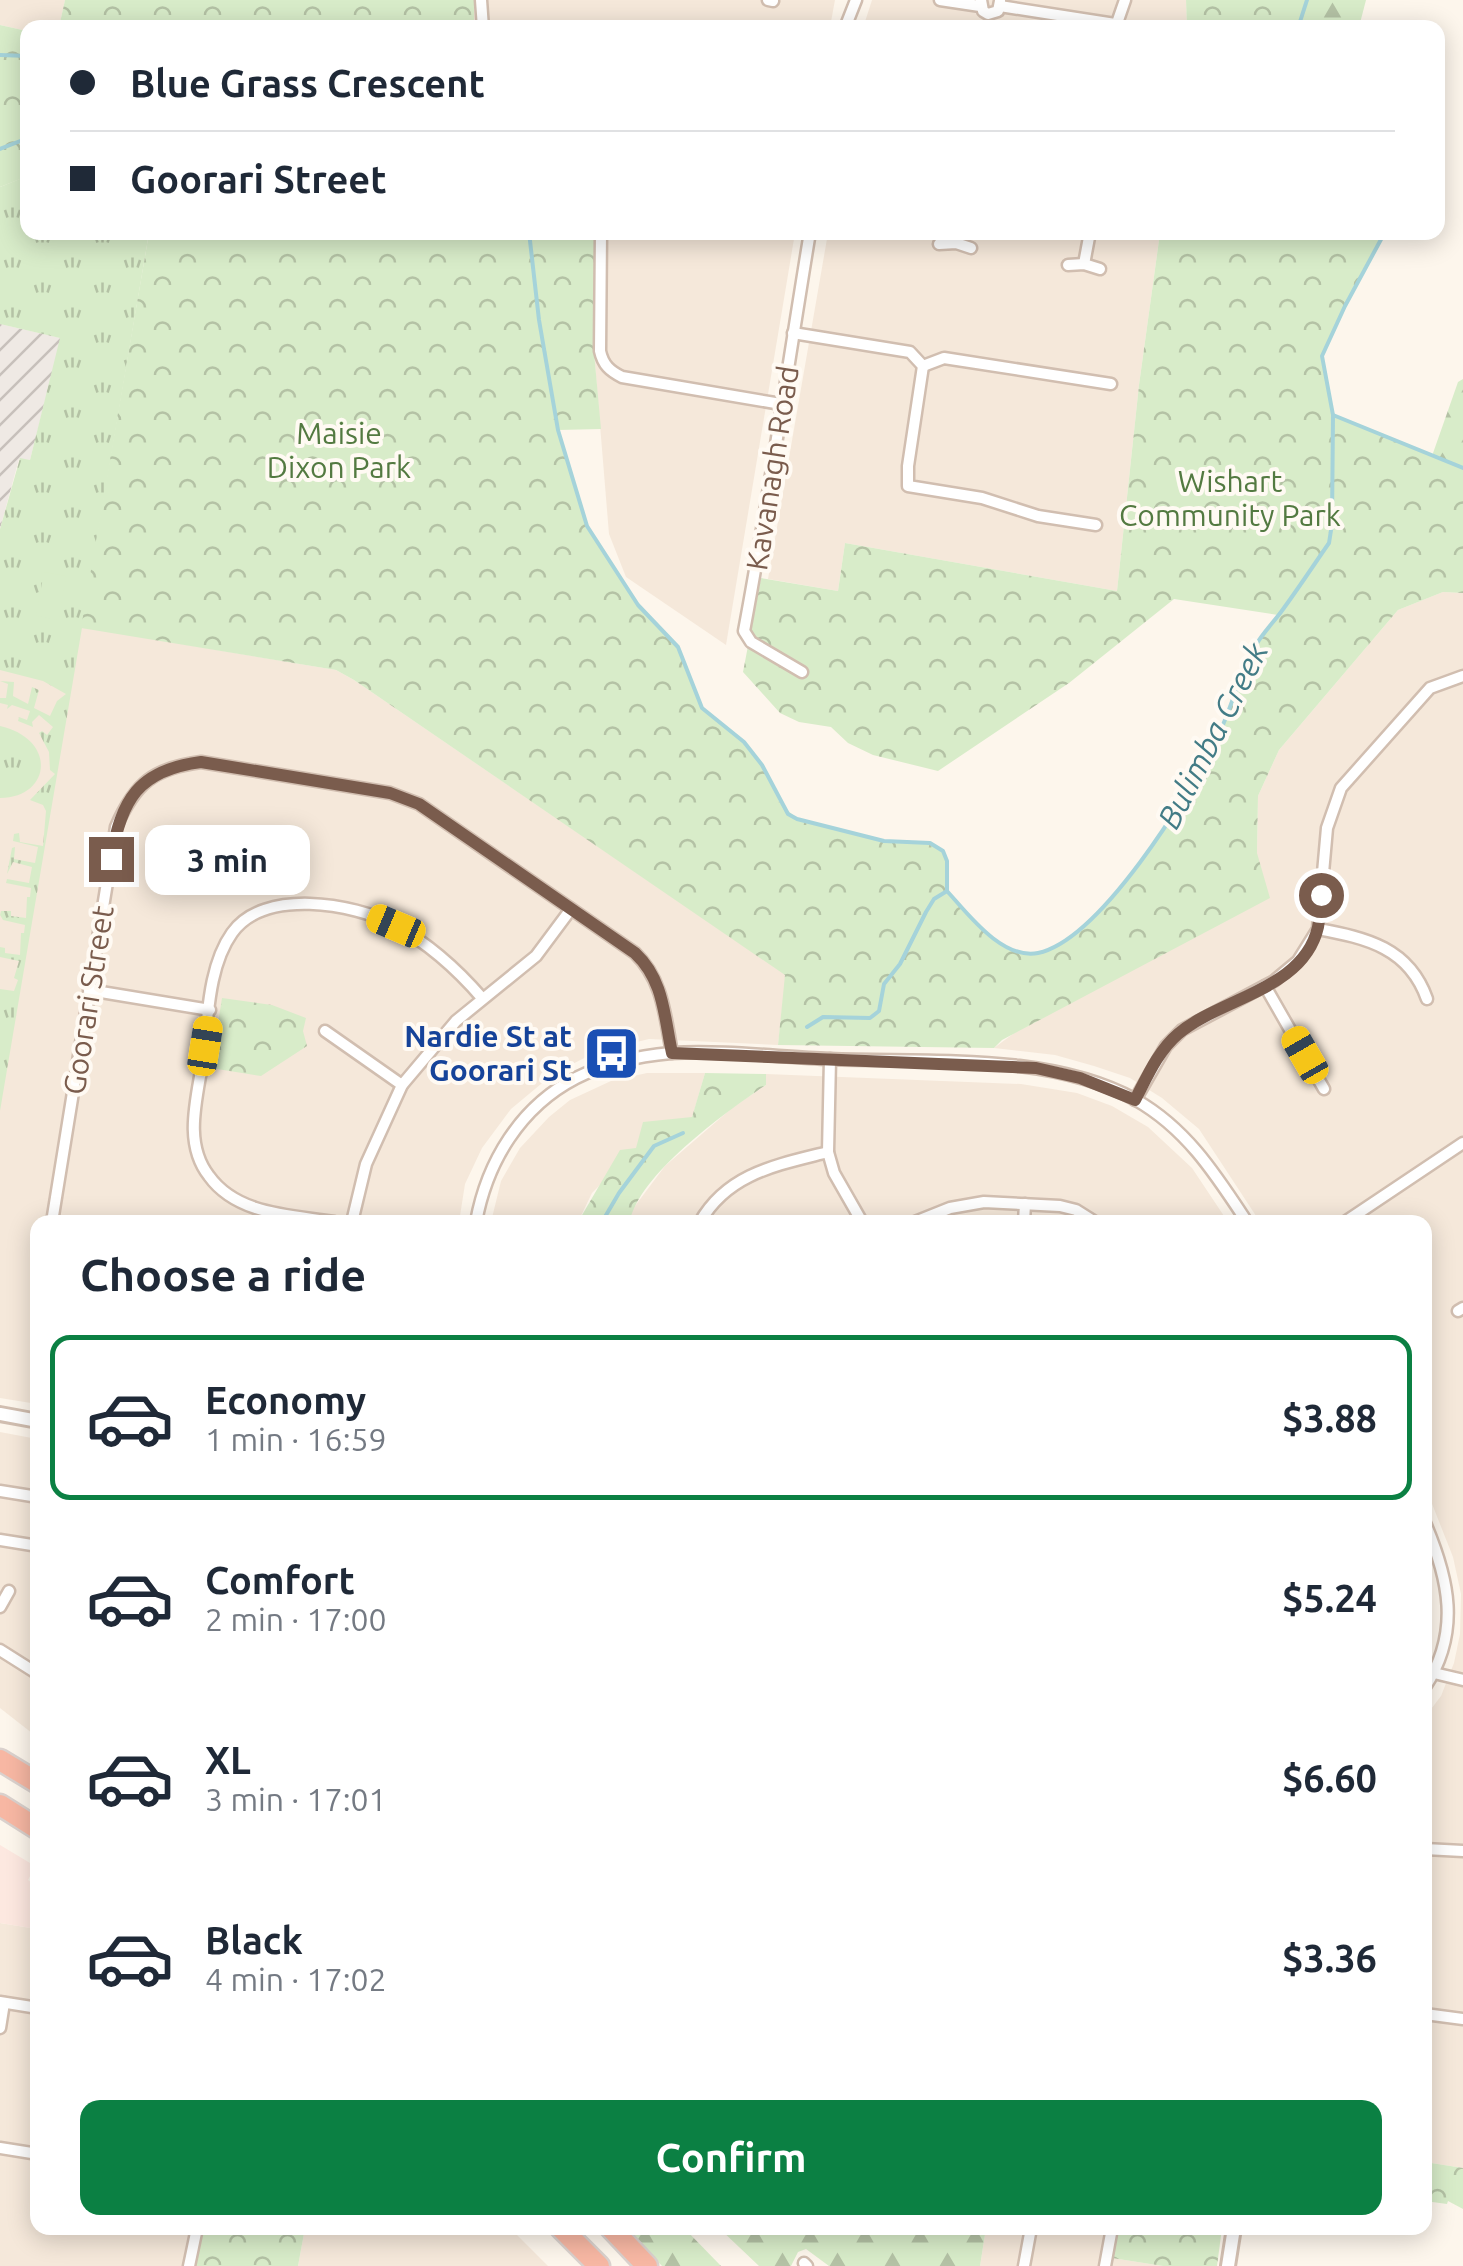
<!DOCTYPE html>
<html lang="en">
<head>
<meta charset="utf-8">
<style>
  body { margin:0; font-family:Ubuntu,sans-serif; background:#f6f6f7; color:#1f2937; height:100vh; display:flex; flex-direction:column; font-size:38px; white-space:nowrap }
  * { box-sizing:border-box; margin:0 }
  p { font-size:32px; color:#747a83 }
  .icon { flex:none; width:55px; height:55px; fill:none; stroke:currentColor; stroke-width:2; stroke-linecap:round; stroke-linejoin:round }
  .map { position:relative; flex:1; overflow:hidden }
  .details { position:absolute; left:30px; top:1215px; width:1402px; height:1020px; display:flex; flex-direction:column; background:#fff; border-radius:20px; box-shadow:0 5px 25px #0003 }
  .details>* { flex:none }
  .hud { position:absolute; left:20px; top:20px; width:1425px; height:220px; border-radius:20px; box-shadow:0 5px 25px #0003; display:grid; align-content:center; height:220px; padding:0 50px; background:#fff }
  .end { position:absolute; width:45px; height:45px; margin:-22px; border:12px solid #7a5c4d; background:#fff; box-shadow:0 0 0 5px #fff }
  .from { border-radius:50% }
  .bubble { position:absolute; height:70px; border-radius:20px; background:#fff; box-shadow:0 5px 25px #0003; font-size:32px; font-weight:700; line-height:70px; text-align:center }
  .car { position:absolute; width:30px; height:60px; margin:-30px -15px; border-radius:12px; box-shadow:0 0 8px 2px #0007; background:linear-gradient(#f5c518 24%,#345 0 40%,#f5c518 0 76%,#345 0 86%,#f5c518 0) }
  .hud b { display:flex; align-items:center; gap:35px; height:95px; font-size:38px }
  .hud b+b { border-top:2px solid #e0e1e3 }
  .hud i { width:25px; height:25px; background:#1f2937 }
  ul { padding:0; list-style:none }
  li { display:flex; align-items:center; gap:30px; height:165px; margin:0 20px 15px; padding:0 30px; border:5px solid transparent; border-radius:20px }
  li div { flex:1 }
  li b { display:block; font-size:38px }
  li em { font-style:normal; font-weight:700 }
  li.selected { border-color:#0b8043 }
  li>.icon { width:90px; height:90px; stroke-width:1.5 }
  h2 { padding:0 50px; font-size:45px; line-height:120px }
  .button { display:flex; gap:20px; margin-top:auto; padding:20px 50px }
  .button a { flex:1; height:115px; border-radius:20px; background:#0b8043; color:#fff; font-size:40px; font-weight:700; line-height:115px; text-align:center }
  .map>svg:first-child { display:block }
</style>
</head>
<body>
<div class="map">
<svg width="1463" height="2266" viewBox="0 0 1463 2266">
  <defs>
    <pattern id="industrial-furrows" width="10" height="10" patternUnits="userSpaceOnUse" patternTransform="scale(2.5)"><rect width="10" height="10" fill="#efe9e4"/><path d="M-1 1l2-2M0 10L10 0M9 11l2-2" fill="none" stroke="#c7c0bb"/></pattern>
    <pattern id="grass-tufts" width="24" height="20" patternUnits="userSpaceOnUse" patternTransform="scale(2.5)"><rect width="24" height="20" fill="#d8ecc9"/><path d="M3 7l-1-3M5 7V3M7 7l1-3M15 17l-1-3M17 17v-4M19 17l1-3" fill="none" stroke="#b4c2a5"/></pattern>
    <pattern id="forest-firs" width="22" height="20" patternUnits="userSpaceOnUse" patternTransform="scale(2.5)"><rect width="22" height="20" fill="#d8ecc9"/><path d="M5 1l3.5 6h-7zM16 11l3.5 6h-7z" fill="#b4c2a5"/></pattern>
    <pattern id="park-crowns" width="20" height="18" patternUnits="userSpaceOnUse" patternTransform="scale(2.5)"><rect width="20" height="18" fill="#d8ecc9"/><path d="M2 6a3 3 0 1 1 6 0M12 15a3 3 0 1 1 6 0" fill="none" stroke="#b4c2a5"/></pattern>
  </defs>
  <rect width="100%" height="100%" fill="#fdf6ec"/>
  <!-- residential -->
  <g fill="#f5e8da">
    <polygon points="0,0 65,0 59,27 28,28 27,31 0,25"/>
    <polygon points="474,0 835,0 830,27 474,28"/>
    <polygon points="872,0 1186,0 1187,27 863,28"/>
    <polygon points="594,233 795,233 726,645 626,577 609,534 594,352"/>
    <polygon points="828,233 1160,233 1139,385 1117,591 845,543 838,591 768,579"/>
    <polygon points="0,534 81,627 336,670 354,680 786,975 778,1045 649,1039 596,1052 553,1074 511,1109 482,1148 465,1184 459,1222 38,1222 37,1404 0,1398"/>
    <polygon points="1443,592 1463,593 1463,2168 1425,2162 1425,1717 1441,1696 1454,1663 1460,1634 1461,1594 1453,1557 1425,1486 1425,1222 1260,1222 1199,1129 1162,1098 1130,1078 1094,1066 1055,1055 994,1048 1257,853 1258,796 1279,750 1398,610"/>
    <polygon points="647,1073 705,1073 692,1118 671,1120 636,1149 592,1193 578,1222 491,1222 501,1181 520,1148 549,1117 570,1100 611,1081"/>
    <polygon points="766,1074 1021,1084 1077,1093 1112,1106 1148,1127 1192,1168 1228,1222 630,1222 632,1210 665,1166 732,1108 766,1085"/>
    <polygon points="0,1432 37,1439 37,1737 0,1708"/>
    <polygon points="0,1923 37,1929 38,2228 192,2228 184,2266 0,2266"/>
    <polygon points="305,2228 510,2228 548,2266 298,2266"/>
    <polygon points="986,2228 1117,2228 1112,2258 1163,2266 980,2266"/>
  </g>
  <!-- commercial -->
  <polygon fill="#fde8e0" points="0,1845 35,1866 28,1880 37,1887 37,1929 0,1923"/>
  <!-- industrial -->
  <polygon fill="url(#industrial-furrows)" points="0,324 61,338 30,460 19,459 0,529"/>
  <!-- grass -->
  <g fill="url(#grass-tufts)">
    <polygon points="27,176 28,232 149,233 0,1111 0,989 14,991 18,980 14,978 19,961 0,957 0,947 5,948 5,953 20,955 21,933 24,933 25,925 3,920 0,915 1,911 11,911 11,916 26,918 27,897 30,897 31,888 6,883 7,879 29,883 32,867 13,862 7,874 12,848 15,847 14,859 35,863 38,847 13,841 14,834 19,833 20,842 43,846 46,811 43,805 30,800 55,774 50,770 49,752 39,733 42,731 47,735 53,727 39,715 32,722 33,727 18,721 19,717 27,720 30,711 12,705 7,709 8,705 0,703 0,698 6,698 8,684 0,681 14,682 13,696 28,704 32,687 39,690 34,708 50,716 57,701 66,694 43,681 0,670 0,529 20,458 30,460 60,338 0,324 0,187"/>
    <path d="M 0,726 C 57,739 52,797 0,798 Z"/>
  </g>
  <!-- forest -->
  <g fill="url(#forest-firs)">
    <polygon points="1307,0 1366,0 1359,27 1298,28"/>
    <polygon points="1463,379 1463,468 1432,456 1458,382"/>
    <polygon points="626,2228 684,2228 721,2266 662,2266"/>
    <polygon points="719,2228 986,2228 980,2266 829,2266 806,2249 798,2252 791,2266 759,2266"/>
  </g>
  <!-- park -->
  <g fill="url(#park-crowns)">
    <polygon points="65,0 474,0 474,27 59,27"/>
    <polygon points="1186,0 1307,0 1298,27 1187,28"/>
    <polygon points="0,25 27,31 28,176 0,187"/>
    <path d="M 149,233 L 594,233 L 594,352 L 601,429 L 558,430 L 587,526 L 638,605 L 678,647 L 702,708 L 744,742 L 762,765 L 780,803 L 797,819 L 884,841 L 930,843 L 943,851 L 947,861 L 947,890 C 967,913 993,947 1024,953 C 1085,964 1195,787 1218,738 C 1231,708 1238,673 1255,645 C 1262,635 1272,625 1278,615 L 1174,599 L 1069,683 L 938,771 L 873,755 L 848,743 L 831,727 L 799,722 L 780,713 L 743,672 L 761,578 L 838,591 L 845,543 L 1117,591 L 1139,385 L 1160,233 L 1385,233 L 1345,306 L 1322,356 L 1333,414 L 1463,468 L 1463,593 L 1443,592 L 1398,610 L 1279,750 L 1258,796 L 1257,853 L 1270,898 L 1002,1040 L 994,1048 L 778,1045 L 785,975 L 354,680 L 336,670 L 81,628 Z"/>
    <polygon points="222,998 272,1005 306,1018 303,1031 307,1046 261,1076 211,1068"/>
    <path d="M 705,1073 L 766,1074 L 766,1085 C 727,1111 638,1175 630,1222 L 578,1222 L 620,1150 L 636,1148 L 643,1122 L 692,1117 Z"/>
    <polygon points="1425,2162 1463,2168 1463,2209 1448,2201 1447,2204 1425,2201"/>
    <polygon points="203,2228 305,2228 298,2266 196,2266"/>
    <polygon points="1117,2228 1222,2228 1217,2266 1163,2266 1112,2258"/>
  </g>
  <!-- pitch -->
  <polygon fill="#d8ecc9" points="44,572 66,576 59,620 36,616"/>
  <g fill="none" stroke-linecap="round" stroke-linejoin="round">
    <!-- stream -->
    <g stroke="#a5d3da" stroke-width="4">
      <polyline points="1298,28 1307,0"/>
      <polyline points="0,55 28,56"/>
      <polyline points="0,149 28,138"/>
      <path d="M 529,232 L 539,320 L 558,430 L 587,526 L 638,605 L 678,647 L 702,708 L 744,742 L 762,765 L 788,814 L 797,819 L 884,841 L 930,843 L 943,851 L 947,861 L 947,891 C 968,914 1002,960 1038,953 C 1100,940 1189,795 1216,740 C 1231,711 1238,677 1254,648 C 1261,635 1272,624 1281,612 C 1298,589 1313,566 1329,543 L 1332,524 L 1333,415 L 1322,356 L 1345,306 L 1385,232"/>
      <polyline points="1333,415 1463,468"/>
      <polyline points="807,1027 823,1017 870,1018 879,1011 884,984 900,964 926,912 934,899 947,891"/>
      <polyline points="602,1222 619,1193 654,1146 683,1133"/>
    </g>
    <defs>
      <g id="minor">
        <polyline points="481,0 483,28"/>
        <polyline points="768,0 773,1"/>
        <polyline points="940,0 980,6"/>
        <polyline points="981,0 983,11 988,14 998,11 1000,1"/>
        <polyline points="1000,6 1115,24"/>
        <polyline points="1116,26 1125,0"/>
        <polyline points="845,28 856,0"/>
        <path d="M 601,232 L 600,351 C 603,365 610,371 622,377 L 781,404"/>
        <polyline points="939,244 956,243 971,248"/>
        <polyline points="1084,264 1090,232"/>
        <polyline points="1068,265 1084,264 1100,269"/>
        <polyline points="793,333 910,352 923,366 908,466 908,486 982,498 1038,516 1096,525"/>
        <polyline points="923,366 944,358 1111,384"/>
        <path d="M 802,672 L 751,642 L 744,631 C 769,498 788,365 810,232"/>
        <path d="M 1318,929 C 1367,938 1409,948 1427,999"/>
        <polyline points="1265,986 1324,1089"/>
        <polyline points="89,990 210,1010"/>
        <polyline points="325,1031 402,1085"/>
        <polyline points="830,1059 828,1152 834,1173 862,1222"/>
        <polyline points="1135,1100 1166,1046 1182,1030 1274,981 1298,961 1318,929 1327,828 1341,788 1430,688 1463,676"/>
        <path d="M 52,1222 L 116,827 C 135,783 154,768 201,762 L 390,793 L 419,804 L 635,953 C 663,980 665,1016 672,1053"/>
        <path d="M 334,1222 C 291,1215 237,1215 209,1176 C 184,1144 196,1102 202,1065 C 208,1023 207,968 232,933 C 264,888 353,903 395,925 C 429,944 457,969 482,998"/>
        <polyline points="352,1222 366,1164 402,1085 456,1021 536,956 571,909"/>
        <path d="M 476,1222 C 487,1162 520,1107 576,1078 C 606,1063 638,1056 671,1053 C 724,1050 778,1057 830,1059 C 927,1063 1049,1052 1136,1100 C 1187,1129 1216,1175 1247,1222"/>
        <path d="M 700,1222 C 728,1173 777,1165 828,1152"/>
        <polyline points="915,1222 950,1208 984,1202 1060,1206 1076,1210 1095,1222"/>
        <polyline points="1024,1222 1025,1204"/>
        <polyline points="1345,1222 1463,1143"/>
        <polyline points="1458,1311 1463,1308"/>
        <polyline points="0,1491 38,1497"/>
        <path d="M 1425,1523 C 1449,1579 1461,1632 1425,1687"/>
        <polyline points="0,1540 38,1546"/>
        <polyline points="0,1607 9,1591"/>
        <polyline points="0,1650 38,1674"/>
        <polyline points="1434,1673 1463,1680"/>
        <polyline points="1425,1849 1463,1851"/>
        <polyline points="0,2002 38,2008"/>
        <polyline points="1425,2014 1463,2019"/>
        <polyline points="0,2028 4,2003"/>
        <polyline points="0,2148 38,2154"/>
        <polyline points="804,2263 807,2266"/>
        <polyline points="189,2266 197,2228"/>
        <polyline points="1024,2266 1031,2228"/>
        <polyline points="1105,2266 1112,2228"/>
      </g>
      <g id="tertiary">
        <polyline points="0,1414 38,1421"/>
        <polyline points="1228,2266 1234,2228"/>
      </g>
      <g id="motorway">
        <polyline points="0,1760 38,1783"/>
        <polyline points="0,1805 38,1829"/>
        <polyline points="561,2228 599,2266"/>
        <polyline points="611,2228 647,2266"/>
      </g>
    </defs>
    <!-- minor casing -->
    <use href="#minor" stroke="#d1beb0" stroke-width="15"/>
    <!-- tertiary casing -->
    <use href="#tertiary" stroke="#d1beb0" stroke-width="18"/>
    <!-- motorway casing -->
    <use href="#motorway" stroke="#dad1cd" stroke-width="25"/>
    <!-- minor -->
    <use href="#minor" stroke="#fff" stroke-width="10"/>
    <!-- tertiary -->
    <use href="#tertiary" stroke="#fff" stroke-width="12"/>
    <!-- motorway -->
    <use href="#motorway" stroke="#f7b7a3" stroke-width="20"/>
  </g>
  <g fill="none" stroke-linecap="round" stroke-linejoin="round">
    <!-- route -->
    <path stroke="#7a5c4d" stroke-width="12" d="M 111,859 C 121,800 138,770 201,762 L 390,793 L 419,804 L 635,953 C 664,980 664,1016 672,1053 L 1036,1068 L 1080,1078 L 1135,1100 C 1147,1077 1158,1051 1178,1034 C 1220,998 1304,990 1318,927 C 1320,917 1320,905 1321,895"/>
  </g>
  <!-- icons -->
  <defs>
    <symbol id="bus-square" viewBox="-11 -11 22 22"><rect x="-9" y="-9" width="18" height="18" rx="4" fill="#1a4fb4" stroke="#fffaf3"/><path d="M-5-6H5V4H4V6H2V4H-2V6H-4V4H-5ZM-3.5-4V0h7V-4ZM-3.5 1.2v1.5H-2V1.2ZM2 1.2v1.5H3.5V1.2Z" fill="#fff"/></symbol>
  </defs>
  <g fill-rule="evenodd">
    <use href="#bus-square" x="580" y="1022" width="63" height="63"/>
  </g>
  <g text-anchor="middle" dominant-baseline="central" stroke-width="8" stroke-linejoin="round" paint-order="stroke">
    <!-- park labels -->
    <g font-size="30" fill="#537a41" stroke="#fffaf3">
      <text x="339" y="433">Maisie<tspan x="339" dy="34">Dixon Park</tspan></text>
      <text x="1230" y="481">Wishart<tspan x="1230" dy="34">Community Park</tspan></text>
    </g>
    <!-- street labels -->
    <g font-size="30" fill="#7a5c4d" stroke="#fffaf3">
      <text transform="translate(772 468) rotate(-81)">Kavanagh Road</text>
      <text transform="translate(88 1000) rotate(-81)">Goorari Street</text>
    </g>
    <!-- transit labels -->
    <g font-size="30" font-weight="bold" fill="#164399" stroke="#fffaf3" text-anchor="end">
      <text x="572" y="1036">Nardie St at<tspan x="572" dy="34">Goorari St</tspan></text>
    </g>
    <!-- water labels -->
    <g font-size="32" font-style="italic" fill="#437c86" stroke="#fffaf3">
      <text transform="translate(1212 735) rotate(-63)">Bulimba Creek</text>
    </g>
  </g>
</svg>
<i class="end from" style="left:1321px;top:895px"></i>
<i class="end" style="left:111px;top:859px"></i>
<div class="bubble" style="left:145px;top:825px;width:165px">3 min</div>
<i class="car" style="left:396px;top:926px;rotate:293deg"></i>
<i class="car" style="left:205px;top:1046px;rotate:9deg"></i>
<i class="car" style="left:1305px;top:1055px;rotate:330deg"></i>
<div class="hud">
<b><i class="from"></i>Blue Grass Crescent</b>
<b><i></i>Goorari Street</b>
</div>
<section class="details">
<h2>Choose a ride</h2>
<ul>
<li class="selected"><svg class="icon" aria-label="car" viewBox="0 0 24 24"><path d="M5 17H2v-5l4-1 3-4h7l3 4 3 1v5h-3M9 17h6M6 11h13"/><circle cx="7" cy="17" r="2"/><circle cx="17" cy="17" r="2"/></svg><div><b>Economy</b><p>1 min · 16:59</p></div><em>$3.88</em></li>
<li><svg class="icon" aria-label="car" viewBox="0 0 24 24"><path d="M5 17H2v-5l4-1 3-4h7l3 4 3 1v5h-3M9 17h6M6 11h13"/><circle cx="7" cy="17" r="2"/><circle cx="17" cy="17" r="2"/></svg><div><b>Comfort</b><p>2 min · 17:00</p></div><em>$5.24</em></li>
<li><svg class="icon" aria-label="car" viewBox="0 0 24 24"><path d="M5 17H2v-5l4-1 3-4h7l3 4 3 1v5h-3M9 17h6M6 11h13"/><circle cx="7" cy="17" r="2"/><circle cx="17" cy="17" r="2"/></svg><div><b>XL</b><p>3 min · 17:01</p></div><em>$6.60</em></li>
<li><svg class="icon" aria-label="car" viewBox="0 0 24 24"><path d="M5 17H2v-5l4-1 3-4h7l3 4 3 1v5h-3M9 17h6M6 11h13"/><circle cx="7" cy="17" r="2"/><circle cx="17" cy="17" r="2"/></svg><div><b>Black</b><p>4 min · 17:02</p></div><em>$3.36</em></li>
</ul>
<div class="button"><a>Confirm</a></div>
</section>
</div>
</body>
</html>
